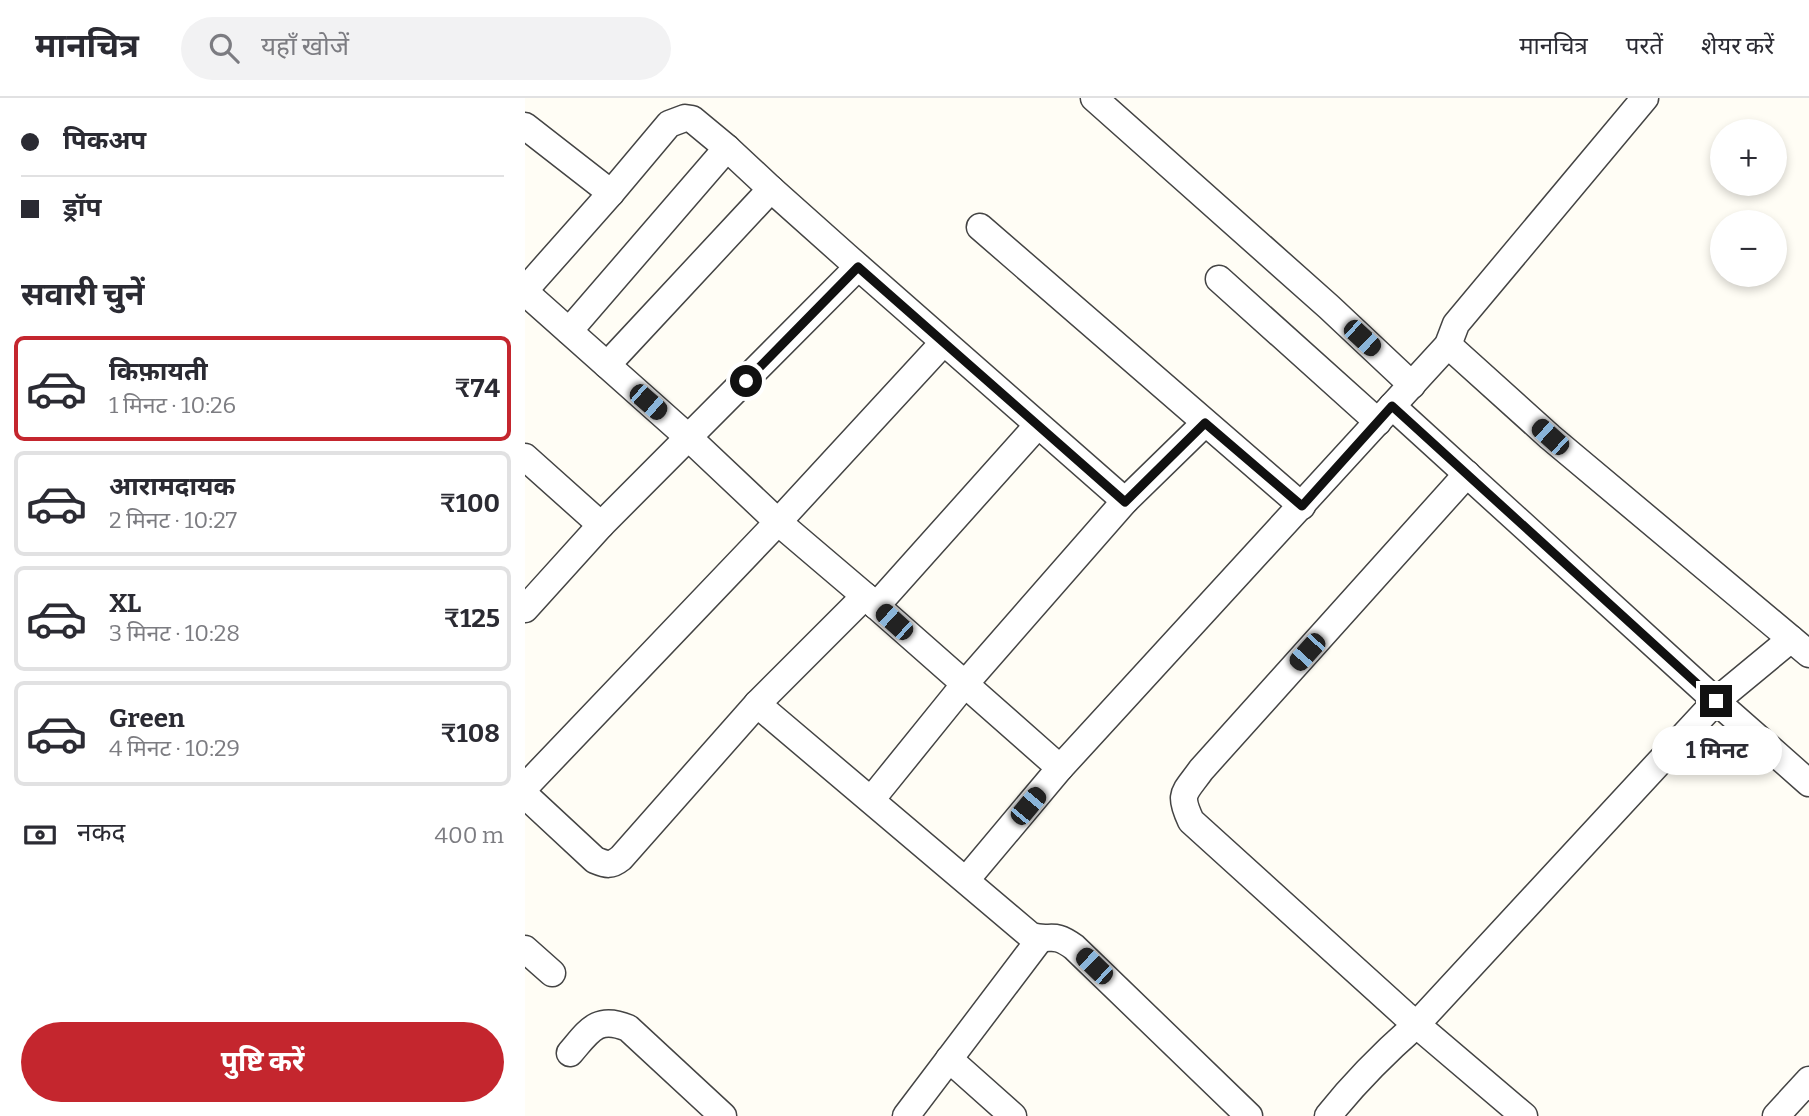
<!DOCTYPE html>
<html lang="hi">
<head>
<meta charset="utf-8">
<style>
  body { margin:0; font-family:Bitter,"Noto Sans Devanagari",serif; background:#f2f2f3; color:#2b2b33; height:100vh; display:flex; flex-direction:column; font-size:26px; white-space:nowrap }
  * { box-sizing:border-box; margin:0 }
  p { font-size:23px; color:#7c7c81 }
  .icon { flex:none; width:38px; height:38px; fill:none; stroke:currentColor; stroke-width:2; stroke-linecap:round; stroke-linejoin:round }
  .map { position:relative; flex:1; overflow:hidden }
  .sheet { display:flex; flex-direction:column; background:#fff; width:525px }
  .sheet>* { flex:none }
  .hud { display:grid; align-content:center; height:154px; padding:0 21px; background:#fff }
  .fabs { position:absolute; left:1185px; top:21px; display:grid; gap:14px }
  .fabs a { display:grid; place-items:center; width:77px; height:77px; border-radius:50%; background:#fff; box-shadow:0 4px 10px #0003; font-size:35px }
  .end { position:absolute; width:32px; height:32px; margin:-16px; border:9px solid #111; background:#fff; box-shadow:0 0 0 4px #fff }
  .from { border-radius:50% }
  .bubble { position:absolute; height:49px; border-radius:24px; background:#fff; box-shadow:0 4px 10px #0003; font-size:23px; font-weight:700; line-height:49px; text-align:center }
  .car { position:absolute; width:21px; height:42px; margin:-21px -10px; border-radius:9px; box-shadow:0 0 5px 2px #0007; background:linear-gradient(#222 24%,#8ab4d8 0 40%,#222 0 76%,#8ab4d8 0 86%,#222 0) }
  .hud b { display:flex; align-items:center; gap:24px; height:66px; font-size:26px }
  .hud b+b { border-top:2px solid #e1e1e2 }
  .hud i { width:18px; height:18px; background:#2b2b33 }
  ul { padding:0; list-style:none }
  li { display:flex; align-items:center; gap:21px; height:105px; margin:0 14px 10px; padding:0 7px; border:4px solid #e1e1e2; border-radius:10px }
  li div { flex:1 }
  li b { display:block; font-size:26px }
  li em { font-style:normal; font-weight:700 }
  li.on { border-color:#c4262e }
  li>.icon { width:63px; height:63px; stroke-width:1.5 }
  h2 { padding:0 21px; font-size:32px; line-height:84px }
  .pay { display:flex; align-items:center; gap:18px; height:77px; padding:0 21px; font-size:26px }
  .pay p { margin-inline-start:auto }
  .action { display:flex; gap:14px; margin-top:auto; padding:14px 21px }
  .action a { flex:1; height:80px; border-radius:42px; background:#c4262e; color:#fff; font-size:28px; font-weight:700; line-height:80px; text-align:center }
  header { display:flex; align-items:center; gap:42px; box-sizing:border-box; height:98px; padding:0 35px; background:#fff; border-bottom:2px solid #e1e1e2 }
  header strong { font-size:33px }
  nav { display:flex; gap:38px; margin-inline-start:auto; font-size:24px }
  .search { width:490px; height:63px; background:#f2f2f3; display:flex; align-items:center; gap:18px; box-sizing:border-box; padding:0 24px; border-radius:38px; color:#7c7c81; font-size:26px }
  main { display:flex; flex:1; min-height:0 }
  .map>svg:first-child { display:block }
</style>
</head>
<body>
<header>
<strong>मानचित्र</strong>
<div class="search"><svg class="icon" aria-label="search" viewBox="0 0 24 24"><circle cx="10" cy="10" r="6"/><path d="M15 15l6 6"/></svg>यहाँ खोजें</div>
<nav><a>मानचित्र</a><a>परतें</a><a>शेयर करें</a></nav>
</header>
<main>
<section class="sheet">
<div class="hud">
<b><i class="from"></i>पिकअप</b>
<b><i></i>ड्रॉप</b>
</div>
<h2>सवारी चुनें</h2>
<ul>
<li class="on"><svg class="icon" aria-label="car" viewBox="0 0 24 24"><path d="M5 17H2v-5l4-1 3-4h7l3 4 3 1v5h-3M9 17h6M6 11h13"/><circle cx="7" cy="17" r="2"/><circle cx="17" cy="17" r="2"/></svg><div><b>किफ़ायती</b><p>1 मिनट · 10:26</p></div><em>₹74</em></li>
<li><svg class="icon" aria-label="car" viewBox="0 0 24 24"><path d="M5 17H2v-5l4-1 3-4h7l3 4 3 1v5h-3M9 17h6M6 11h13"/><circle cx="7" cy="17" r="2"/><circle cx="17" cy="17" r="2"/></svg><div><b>आरामदायक</b><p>2 मिनट · 10:27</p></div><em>₹100</em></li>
<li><svg class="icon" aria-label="car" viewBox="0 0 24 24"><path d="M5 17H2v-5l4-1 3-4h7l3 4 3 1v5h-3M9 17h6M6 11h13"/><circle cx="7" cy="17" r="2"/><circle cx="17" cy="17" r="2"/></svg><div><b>XL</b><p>3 मिनट · 10:28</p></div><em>₹125</em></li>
<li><svg class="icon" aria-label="car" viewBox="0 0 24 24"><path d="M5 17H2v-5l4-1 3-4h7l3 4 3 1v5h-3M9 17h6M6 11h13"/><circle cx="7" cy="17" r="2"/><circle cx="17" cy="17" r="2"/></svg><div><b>Green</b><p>4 मिनट · 10:29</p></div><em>₹108</em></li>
</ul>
<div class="pay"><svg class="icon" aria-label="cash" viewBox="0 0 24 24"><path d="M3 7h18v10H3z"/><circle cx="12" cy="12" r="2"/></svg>नकद<p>400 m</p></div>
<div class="action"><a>पुष्टि करें</a></div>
</section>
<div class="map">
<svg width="1284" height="1018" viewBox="0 0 1284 1018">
  <rect width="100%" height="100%" fill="#fffdf5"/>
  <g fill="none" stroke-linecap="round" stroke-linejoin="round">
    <defs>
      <g id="minor">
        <polyline points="569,0 804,209 887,287"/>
        <polyline points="0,28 86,95"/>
        <polyline points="455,129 777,408"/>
        <polyline points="694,181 853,324"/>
        <polyline points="0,192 86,95 144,26 160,20 167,21 202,50 246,91 321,158 600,403"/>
        <polyline points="0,194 164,340 253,424 340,498 535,670"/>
        <polyline points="44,233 202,50"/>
        <polyline points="923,247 1025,339 1284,556"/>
        <polyline points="82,267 246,91"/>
        <polyline points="867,308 1191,603 1284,685"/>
        <polyline points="0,359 76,427"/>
        <path d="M 942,376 L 676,672 C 659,696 653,695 666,723 L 879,916 L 999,1018"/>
        <polyline points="351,508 512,328"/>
        <polyline points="0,511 76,427 333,169"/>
        <path d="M 232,606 L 506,838 C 527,844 527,833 549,849 L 724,1018"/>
        <polyline points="0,689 253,424 418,245"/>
        <path d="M 0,697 L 70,762 C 82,767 86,768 96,760 L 232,606 L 340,498"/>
        <polyline points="346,702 439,587 600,403 680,325"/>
        <polyline points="441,782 535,670 923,247 931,226 1120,0"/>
        <polyline points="0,851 27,875"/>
        <path d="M 45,955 C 64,933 72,917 103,930 L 198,1018"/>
        <polyline points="424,961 488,1018"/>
        <polyline points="381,1018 515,841"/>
        <path d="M 803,1018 C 830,984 859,955 891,927 L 1191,603 L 1266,541"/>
        <polyline points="1251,1018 1284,982"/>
      </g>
    </defs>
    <!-- minor casing -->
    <use href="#minor" stroke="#444" stroke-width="29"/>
    <!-- minor -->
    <use href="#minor" stroke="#fff" stroke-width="26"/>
  </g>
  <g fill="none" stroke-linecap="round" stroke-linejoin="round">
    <!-- route -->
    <polyline stroke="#111" stroke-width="9" points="221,283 333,169 600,404 680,325 777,408 867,308 1191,603"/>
  </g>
</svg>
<div class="fabs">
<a>+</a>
<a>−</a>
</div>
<i class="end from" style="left:221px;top:283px"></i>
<i class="end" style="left:1191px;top:603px"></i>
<div class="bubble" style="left:1127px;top:628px;width:130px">1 मिनट</div>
<i class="car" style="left:837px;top:240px;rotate:133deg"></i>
<i class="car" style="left:123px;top:304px;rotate:131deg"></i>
<i class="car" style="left:1025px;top:339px;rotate:312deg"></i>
<i class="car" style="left:369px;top:524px;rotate:312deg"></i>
<i class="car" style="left:782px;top:554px;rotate:222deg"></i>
<i class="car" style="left:503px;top:708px;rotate:40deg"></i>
<i class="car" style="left:569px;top:868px;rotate:314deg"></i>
</div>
</main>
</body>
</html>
